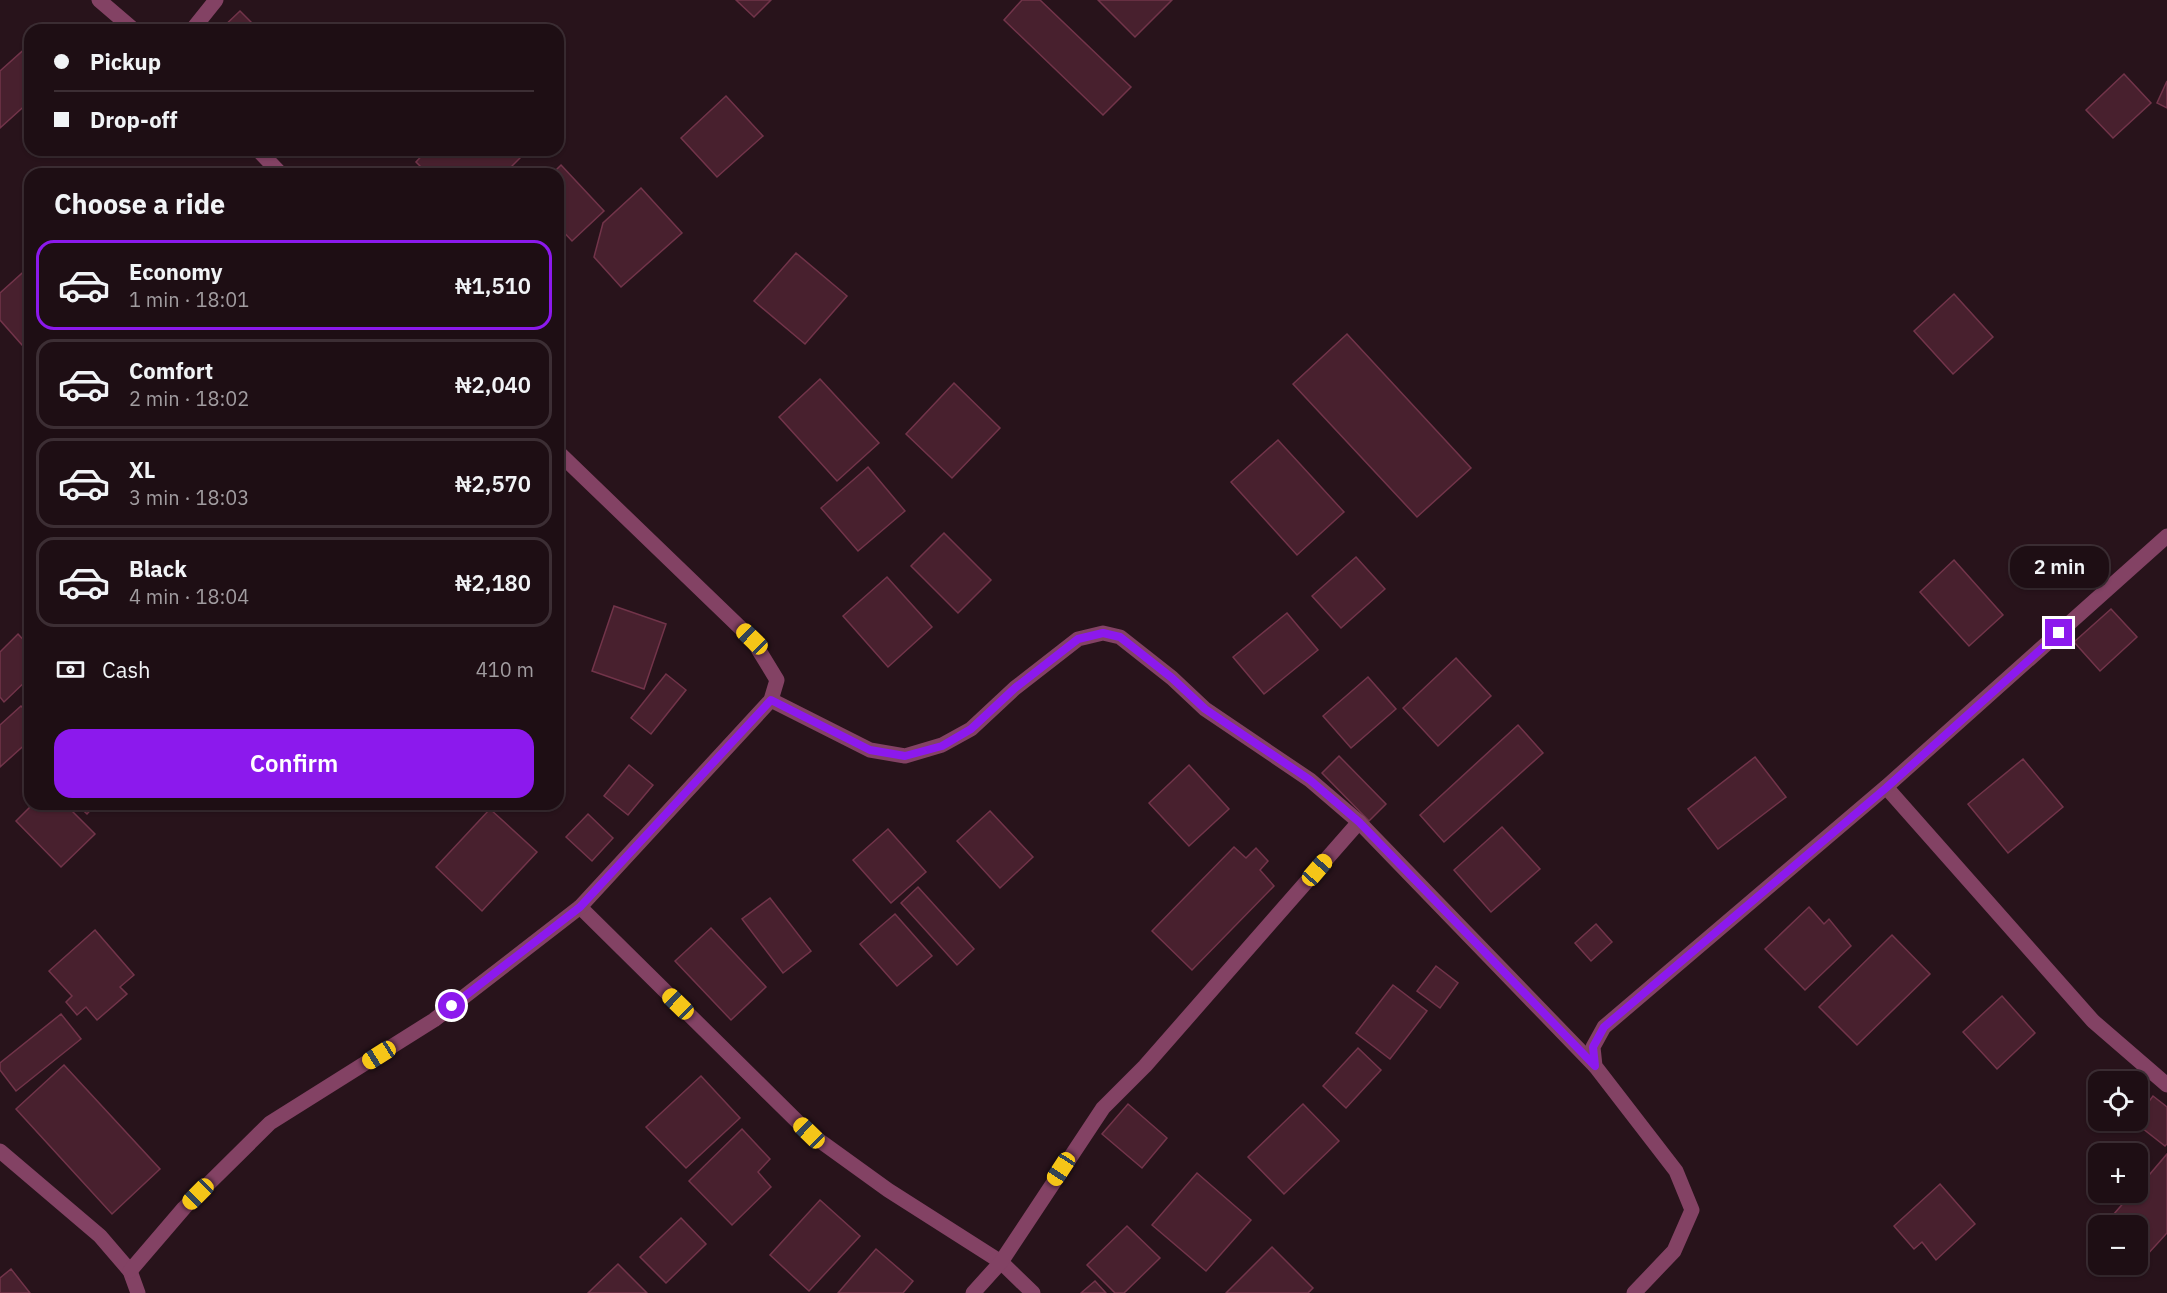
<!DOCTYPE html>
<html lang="en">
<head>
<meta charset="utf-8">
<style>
  body { margin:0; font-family:"IBM Plex Sans",sans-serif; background:#2b1c22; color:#f1f3f6; height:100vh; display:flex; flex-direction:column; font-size:22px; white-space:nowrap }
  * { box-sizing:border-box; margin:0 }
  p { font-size:20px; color:#a19ca0 }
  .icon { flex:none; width:33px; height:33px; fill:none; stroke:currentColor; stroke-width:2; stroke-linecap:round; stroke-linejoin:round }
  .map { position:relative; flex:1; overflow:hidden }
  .side { position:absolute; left:24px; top:168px; width:540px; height:642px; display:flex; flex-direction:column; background:#1e0e14; border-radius:18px; box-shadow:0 2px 4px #0004,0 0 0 2px #3c2e34 }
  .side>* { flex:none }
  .hud { position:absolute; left:24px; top:24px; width:540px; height:132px; border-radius:18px; box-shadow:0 2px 4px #0004,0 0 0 2px #3c2e34; display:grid; align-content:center; height:132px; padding:0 30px; background:#1e0e14 }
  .fabs { position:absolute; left:2088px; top:1071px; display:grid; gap:12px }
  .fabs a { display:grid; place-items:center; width:60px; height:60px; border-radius:12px; background:#1e0e14; box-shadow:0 2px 4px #0004,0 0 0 2px #3c2e34; font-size:30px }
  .end { position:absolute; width:27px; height:27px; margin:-14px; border:8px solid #8c19ed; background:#fff; box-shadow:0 0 0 3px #fff }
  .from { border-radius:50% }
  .bubble { position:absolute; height:42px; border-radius:18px; background:#1e0e14; box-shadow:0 2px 4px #0004,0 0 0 2px #3c2e34; font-size:20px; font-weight:600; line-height:42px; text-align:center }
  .car { position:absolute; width:18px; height:36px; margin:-18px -9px; border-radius:8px; box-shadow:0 0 4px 2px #0007; background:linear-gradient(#f5c518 24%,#345 0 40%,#f5c518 0 76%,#345 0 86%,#f5c518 0) }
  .hud b { display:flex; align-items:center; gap:21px; height:57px; font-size:22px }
  .hud b+b { border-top:2px solid #3c2e34 }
  .hud i { width:15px; height:15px; background:#f1f3f6 }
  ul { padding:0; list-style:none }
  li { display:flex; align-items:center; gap:18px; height:90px; margin:0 12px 9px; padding:0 18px; border:3px solid #3c2e34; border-radius:18px }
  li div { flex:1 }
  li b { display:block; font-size:22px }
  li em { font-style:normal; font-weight:600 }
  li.active { border-color:#8c19ed }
  li>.icon { width:54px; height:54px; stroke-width:1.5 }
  h2 { padding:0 30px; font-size:27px; line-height:72px }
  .pay { display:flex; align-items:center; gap:15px; height:66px; padding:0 30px; font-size:22px }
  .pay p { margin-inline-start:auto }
  .primary-button { display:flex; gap:12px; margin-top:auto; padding:12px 30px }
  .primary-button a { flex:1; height:69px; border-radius:18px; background:#8c19ed; color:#fff; font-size:24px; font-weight:600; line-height:69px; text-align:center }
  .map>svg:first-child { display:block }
</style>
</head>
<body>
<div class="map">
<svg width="2167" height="1293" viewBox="0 0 2167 1293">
  <rect width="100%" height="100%" fill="#28131b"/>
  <!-- building -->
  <g fill="#48202e" stroke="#72344a" stroke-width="1.5">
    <polygon points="736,0 771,0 754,17"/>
    <polygon points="1022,0 1040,0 1131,87 1103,115 1004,20"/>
    <polygon points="1098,0 1172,0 1135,37"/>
    <polygon points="240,11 259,30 220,30"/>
    <polygon points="28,46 30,49 30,101 0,128 0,71"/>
    <polygon points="2124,74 2151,103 2113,138 2086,110"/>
    <polygon points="2167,81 2167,108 2157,103"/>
    <polygon points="726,96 763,136 717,177 681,138"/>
    <polygon points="427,150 528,150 504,174 428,174 416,162"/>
    <polygon points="561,165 604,211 572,241 558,226 558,174 552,174"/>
    <polygon points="641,188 682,233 621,287 594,257 603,223"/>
    <polygon points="796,253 847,296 805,344 754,301"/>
    <polygon points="30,266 30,354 0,320 0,293"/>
    <polygon points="1954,294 1993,337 1953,374 1914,331"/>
    <polygon points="1347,334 1471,468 1417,517 1293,384"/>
    <polygon points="820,379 879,443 837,481 779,417"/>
    <polygon points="954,383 1000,428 952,478 906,434"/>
    <polygon points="1278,440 1344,512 1297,555 1231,482"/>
    <polygon points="868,467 905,511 858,551 821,508"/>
    <polygon points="944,533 991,580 958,613 911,566"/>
    <polygon points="1356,557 1385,589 1341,628 1312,596"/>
    <polygon points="1954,560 2003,615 1969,646 1920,592"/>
    <polygon points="887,577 932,627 888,667 843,616"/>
    <polygon points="614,606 666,624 644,689 592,671"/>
    <polygon points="2111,609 2137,637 2100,671 2074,642"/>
    <polygon points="1287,613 1318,650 1264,694 1233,657"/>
    <polygon points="18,634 30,647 30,677 4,702 0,697 0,652"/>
    <polygon points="1456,658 1491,696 1438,746 1403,708"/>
    <polygon points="666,674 686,690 651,734 631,718"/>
    <polygon points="1368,677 1396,709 1351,748 1323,716"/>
    <polygon points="21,706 30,715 30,740 0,767 0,725"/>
    <polygon points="1518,725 1543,753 1444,842 1420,815"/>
    <polygon points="1339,756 1386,804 1369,821 1322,773"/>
    <polygon points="1755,757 1786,797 1718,849 1688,809"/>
    <polygon points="2023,759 2063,807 2008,853 1968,804"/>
    <polygon points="629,765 653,785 628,815 604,796"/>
    <polygon points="1189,765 1229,809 1189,846 1149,803"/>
    <polygon points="33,804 65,804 95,834 61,867 16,821"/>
    <polygon points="76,804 96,804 87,814"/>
    <polygon points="490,809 537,852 482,911 436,867"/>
    <polygon points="990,811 1033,857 1000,888 957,841"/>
    <polygon points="588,814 613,838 592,861 566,837"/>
    <polygon points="1502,827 1540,869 1491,912 1454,870"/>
    <polygon points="888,829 926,872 891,903 853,860"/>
    <polygon points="1234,847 1246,858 1256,848 1268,861 1260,870 1274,886 1192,970 1152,931"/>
    <polygon points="918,887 974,949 957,965 901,903"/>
    <polygon points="770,898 811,951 783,973 742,919"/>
    <polygon points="1809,907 1824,924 1829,919 1851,946 1805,990 1765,949"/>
    <polygon points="895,914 932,956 897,986 860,944"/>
    <polygon points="1596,924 1612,942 1591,961 1575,943"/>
    <polygon points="711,928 766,987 731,1020 675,961"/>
    <polygon points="95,930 134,975 120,987 127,994 97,1020 86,1007 77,1015 66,1002 72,996 49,971"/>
    <polygon points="1892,935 1930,974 1857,1045 1819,1007"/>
    <polygon points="1436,966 1458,983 1440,1008 1417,991"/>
    <polygon points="1393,985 1427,1011 1390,1059 1356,1033"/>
    <polygon points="2002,996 2035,1033 1997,1069 1963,1032"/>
    <polygon points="61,1014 81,1039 16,1091 0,1070 0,1063"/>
    <polygon points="1358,1048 1381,1070 1346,1108 1323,1086"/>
    <polygon points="64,1065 160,1169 112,1214 16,1109"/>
    <polygon points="701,1076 740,1118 686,1168 646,1127"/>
    <polygon points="2153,1096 2167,1107 2167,1144 2165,1146 2133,1121 2138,1120 2138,1116"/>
    <polygon points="1128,1104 1167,1138 1142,1168 1102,1134"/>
    <polygon points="1303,1104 1339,1141 1284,1194 1248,1157"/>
    <polygon points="742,1129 770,1159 758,1172 771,1187 732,1225 689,1181"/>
    <polygon points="2167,1154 2167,1233 2146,1256 2138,1248 2138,1226 2112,1226 2107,1222 2133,1192 2138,1192 2138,1188"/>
    <polygon points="1197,1173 1251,1220 1206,1271 1152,1225"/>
    <polygon points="1940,1184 1975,1224 1936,1260 1922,1242 1914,1249 1894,1226"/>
    <polygon points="820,1200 860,1236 809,1291 770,1255"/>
    <polygon points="681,1218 706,1244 666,1283 640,1257"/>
    <polygon points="1127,1226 1160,1258 1124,1293 1115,1293 1087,1265"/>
    <polygon points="1272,1247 1313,1288 1308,1293 1226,1293"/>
    <polygon points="876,1249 913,1281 903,1293 838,1293"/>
    <polygon points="618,1264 647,1293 588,1293"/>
    <polygon points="11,1269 30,1293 0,1293 0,1278"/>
    <polygon points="1095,1281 1106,1293 1081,1293"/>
  </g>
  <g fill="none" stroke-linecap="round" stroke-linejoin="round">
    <!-- minor -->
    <g stroke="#834264" stroke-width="15">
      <polyline points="99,0 134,30"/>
      <polyline points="192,30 216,0"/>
      <polyline points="258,150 281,174"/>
      <polyline points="771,700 870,750 905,756 942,745 971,729 1015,688 1078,639 1103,633 1120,637 1172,678 1205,709 1310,780 1359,822 1595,1066"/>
      <polyline points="1886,787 2093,1021 2167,1085"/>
      <polyline points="580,907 809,1133 888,1190 1001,1262 1033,1293"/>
      <polyline points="0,1151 100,1236 130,1271 138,1293"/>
      <polyline points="130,1271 184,1208 270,1123 434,1020 580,907 771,700 777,680 752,639 558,452"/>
      <polyline points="973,1293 1001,1262 1103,1108 1145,1066 1359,822"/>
      <polyline points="1634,1293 1674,1251 1692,1210 1676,1171 1595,1066 1593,1047 1604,1027 1886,787 2167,536"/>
    </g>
  </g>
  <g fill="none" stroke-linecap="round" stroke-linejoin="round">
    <!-- route -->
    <polyline stroke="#8c19ed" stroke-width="8" points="452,1006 580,907 771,700 870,750 905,756 942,746 971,729 1015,688 1078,639 1103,633 1120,637 1172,678 1205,709 1310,780 1359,822 1595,1066 1593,1047 1604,1027 1886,788 2059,633"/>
  </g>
</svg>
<div class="fabs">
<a><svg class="icon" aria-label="locate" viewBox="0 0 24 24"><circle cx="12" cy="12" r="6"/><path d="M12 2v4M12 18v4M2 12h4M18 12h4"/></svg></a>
<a>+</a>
<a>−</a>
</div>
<i class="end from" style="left:452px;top:1006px"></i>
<i class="end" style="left:2059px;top:633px"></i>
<div class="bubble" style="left:2010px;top:546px;width:99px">2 min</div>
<i class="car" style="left:752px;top:639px;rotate:314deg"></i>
<i class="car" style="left:1317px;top:870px;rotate:41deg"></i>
<i class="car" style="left:678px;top:1004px;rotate:314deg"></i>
<i class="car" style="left:379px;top:1055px;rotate:238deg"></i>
<i class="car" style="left:809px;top:1133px;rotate:314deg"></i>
<i class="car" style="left:1061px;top:1169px;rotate:213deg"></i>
<i class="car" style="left:198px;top:1194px;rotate:225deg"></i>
<div class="hud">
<b><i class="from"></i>Pickup</b>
<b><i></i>Drop-off</b>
</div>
<section class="side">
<h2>Choose a ride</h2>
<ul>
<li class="active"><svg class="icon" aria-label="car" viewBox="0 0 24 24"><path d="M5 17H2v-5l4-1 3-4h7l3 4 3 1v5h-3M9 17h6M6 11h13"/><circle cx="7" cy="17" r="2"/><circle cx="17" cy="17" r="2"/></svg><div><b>Economy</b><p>1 min · 18:01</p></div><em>₦1,510</em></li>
<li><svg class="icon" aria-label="car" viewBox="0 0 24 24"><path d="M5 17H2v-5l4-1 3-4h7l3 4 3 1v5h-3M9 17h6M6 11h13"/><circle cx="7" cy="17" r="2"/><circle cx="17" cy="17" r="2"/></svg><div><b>Comfort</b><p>2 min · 18:02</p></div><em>₦2,040</em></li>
<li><svg class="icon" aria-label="car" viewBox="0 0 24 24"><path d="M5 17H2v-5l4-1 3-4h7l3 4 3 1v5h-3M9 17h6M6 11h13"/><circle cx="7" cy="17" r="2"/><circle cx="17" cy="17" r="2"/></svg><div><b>XL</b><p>3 min · 18:03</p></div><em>₦2,570</em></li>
<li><svg class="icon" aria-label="car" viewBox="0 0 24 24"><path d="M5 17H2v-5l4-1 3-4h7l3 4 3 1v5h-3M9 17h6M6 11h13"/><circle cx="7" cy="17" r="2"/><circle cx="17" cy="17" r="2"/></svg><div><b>Black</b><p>4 min · 18:04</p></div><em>₦2,180</em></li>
</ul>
<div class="pay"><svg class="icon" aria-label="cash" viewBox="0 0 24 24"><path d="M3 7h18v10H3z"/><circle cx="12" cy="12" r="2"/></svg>Cash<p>410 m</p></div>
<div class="primary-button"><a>Confirm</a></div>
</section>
</div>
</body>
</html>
